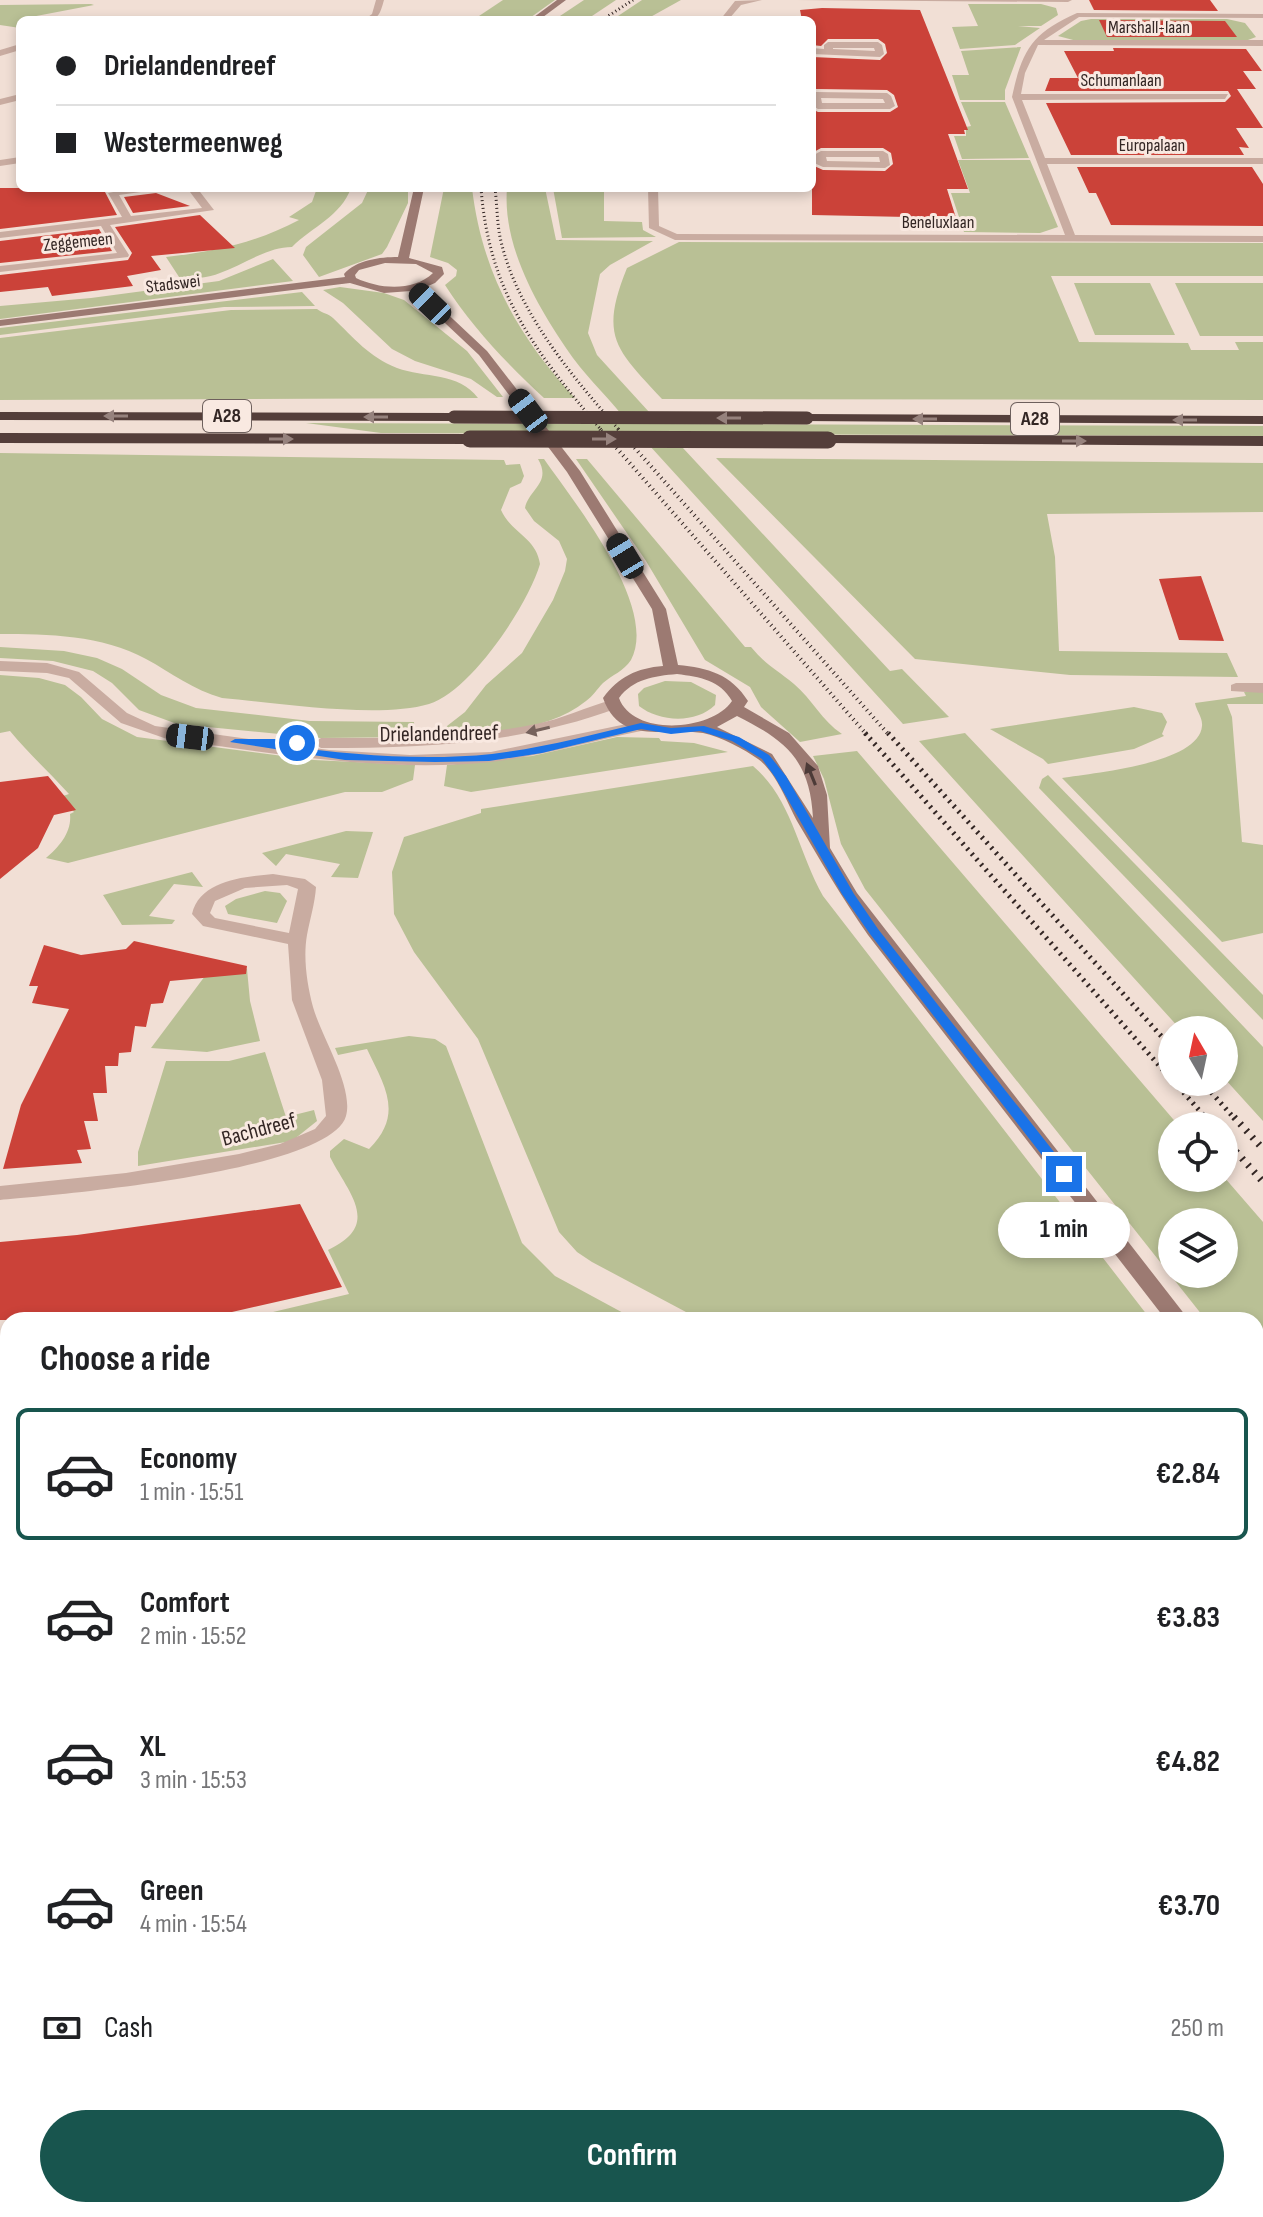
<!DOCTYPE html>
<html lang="en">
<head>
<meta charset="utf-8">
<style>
  body { margin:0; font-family:"Sofia Sans Condensed",sans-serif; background:#f2f2f2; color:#202124; height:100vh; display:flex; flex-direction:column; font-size:30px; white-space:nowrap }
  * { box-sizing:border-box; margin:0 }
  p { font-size:26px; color:#757577 }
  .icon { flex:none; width:44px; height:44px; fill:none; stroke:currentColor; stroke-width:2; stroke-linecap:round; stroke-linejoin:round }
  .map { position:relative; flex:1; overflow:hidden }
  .details { position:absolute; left:0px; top:1312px; width:1264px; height:906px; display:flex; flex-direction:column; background:#fff; border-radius:24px 24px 0 0; box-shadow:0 4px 12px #0003 }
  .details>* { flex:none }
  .guide { position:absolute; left:16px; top:16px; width:800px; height:176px; border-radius:12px; box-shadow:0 4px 12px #0003; display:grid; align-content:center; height:176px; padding:0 40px; background:#fff }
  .needle { width:52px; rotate:351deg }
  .buttons { position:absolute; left:1158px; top:1016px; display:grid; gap:16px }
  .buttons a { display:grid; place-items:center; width:80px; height:80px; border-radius:50%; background:#fff; box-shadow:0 4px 12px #0003; font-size:40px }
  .end { position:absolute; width:36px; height:36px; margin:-18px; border:10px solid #1a73e8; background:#fff; box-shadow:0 0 0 4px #fff }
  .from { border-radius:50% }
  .bubble { position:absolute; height:56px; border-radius:28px; background:#fff; box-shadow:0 4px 12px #0003; font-size:26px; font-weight:700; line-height:56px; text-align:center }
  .car { position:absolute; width:24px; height:48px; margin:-24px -12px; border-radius:10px; box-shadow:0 0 6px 2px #0007; background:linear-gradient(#222 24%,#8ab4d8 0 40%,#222 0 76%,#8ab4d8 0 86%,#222 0) }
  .guide b { display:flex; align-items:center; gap:28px; height:76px; font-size:30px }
  .guide b+b { border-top:2px solid #e0e0e0 }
  .guide i { width:20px; height:20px; background:#202124 }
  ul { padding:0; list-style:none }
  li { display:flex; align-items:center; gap:24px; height:132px; margin:0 16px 12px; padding:0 24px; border:4px solid transparent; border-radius:12px }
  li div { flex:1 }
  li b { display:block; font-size:30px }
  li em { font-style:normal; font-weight:700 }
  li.active { border-color:#18554e }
  li>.icon { width:72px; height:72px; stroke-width:1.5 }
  h2 { padding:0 40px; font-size:36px; line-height:96px }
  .pay { display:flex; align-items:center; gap:20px; height:88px; padding:0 40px; font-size:30px }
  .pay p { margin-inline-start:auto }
  .button { display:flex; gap:16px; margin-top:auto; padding:16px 40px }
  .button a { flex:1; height:92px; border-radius:48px; background:#18554e; color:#fff; font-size:32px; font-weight:700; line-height:92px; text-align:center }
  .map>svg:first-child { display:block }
</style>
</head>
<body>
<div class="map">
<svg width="1263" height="2217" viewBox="0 0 1263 2217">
  <rect width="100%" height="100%" fill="#f1dfd5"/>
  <!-- green -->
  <g fill="#b9c095" fill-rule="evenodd">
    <polygon points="503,0 555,0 527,20 473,20"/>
    <polygon points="584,0 616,0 586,20 554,20"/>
    <polygon points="642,0 681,0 645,20 612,20"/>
    <polygon points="968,4 1041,4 1056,8 1058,15 1041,26 1018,26 1040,28 1015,45 960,49 952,27 978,26"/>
    <polygon points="0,5 91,4 94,5 31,17 36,20 20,20 20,28 0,25"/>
    <polygon points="1091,19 1227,19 1245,23 1256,37 1248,40 1077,41 1058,36 1081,21"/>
    <polygon points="1021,47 1005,90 1005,100 960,100 952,75 969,75 961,51"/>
    <polygon points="961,102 1005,102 1029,158 962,159 954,136 966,136 966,127 971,126"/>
    <polygon points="958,160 1030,160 1058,227 1040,233 964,232 951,193 970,193"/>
    <path d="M 317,188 L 351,188 C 341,216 312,227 292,247 C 267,247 243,265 220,273 C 208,278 194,278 181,280 L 166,257 C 213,252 258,242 299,220 L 289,217 L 312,202 Z"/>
    <polygon points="369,188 408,188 408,203 387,247 382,254 319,277 303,255 306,247 362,203"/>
    <path d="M 444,188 L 472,188 C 482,272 518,337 575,398 L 544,398 C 507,364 472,327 445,285 L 456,276 L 457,270 L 448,263 L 430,257 Z"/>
    <path d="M 507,188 L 545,188 L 556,240 L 653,241 L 610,265 L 600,274 L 588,333 L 597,355 L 660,424 L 1263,426 L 1263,436 L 670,434 L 890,671 L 902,669 L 949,717 L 903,724 L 639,434 L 381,433 L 306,423 L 629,424 C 612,401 590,381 573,358 C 540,311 502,248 507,188 Z"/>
    <polygon points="553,188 596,188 596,191 604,191 604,221 642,222 643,230 656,237 562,238"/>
    <path d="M 679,242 L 1263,243 L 1263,276 L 1051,276 L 1079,342 L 1188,343 L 1191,350 L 1239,350 L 1235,342 L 1263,342 L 1263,400 L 662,399 C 616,349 599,337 627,268 Z"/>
    <polygon points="273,259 293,281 0,319 0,306 91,298 219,281"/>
    <polygon points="1074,283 1150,283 1175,335 1095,335"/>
    <polygon points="1175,283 1263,283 1263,336 1200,336"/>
    <polygon points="340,287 384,293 404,300 467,351 503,397 497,397 471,379 415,361 392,349 343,303 323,290"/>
    <polygon points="302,292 315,306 224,307 0,335 0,328"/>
    <path d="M 317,309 C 323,314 328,313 333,318 C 354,338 369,357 397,368 C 424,378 459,372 478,398 L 0,400 L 0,338 L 231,310 Z"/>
    <path d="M 0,453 L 504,460 L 506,465 L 520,464 L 524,476 L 521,483 L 510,488 L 501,510 C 511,533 536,537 540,564 C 528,605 471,691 429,704 C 379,719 277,703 222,698 C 193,690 172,673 146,659 C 102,635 48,634 0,634 Z"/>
    <polygon points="716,458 1263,463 1263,512 1047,514 1055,557 1059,651 1227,653 1238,677 1070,675 915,659"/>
    <path d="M 538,459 L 544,459 C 574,502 659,607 631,660 C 624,671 612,675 603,683 C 597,689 593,696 586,701 C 549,731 491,733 445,735 L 447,726 L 465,712 L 486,685 L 522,653 L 553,600 L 565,571 L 567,559 L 559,541 L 534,521 L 525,508 C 529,489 552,483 538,459 Z"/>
    <path d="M 576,459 L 587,459 L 745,647 L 751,647 C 768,667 776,669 794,684 C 812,699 822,721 842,734 L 800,742 L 761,707 L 750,687 L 705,660 L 646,561 Z"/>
    <polygon points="0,647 64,651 97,658 122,669 161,695 196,708 310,721 414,722 415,737 320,738 177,724 139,710 112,683 93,671 53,661 0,658"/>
    <path d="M 0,675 L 39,678 L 65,685 L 81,697 L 102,719 L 137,737 L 314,760 L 415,765 L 413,780 L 382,792 L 345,792 L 68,863 L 46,858 C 59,847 72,832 70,814 L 74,812 L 60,797 L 69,794 C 49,772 30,755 10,731 L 0,733 Z"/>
    <path d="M 665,681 L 691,682 L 716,695 L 715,705 C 696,724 659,722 639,706 L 638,694 L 644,688 Z"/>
    <path d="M 1263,691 L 1263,704 L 1227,704 L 1232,717 L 1242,842 L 1263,845 L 1263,933 L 1222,942 L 1062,778 C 1092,773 1199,764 1202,726 C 1203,718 1196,710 1195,703 L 1246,696 L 1244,692 Z"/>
    <polygon points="1134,707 1162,713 1167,722 1162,734 1164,736 1134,749 1048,764 1043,759 990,729"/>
    <polygon points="965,733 1263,1047 1263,1121 1224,1078 1224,1030 1181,1030 919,741"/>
    <polygon points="617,737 659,738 661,741 694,743 728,752 471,792 444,786 447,765 532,756"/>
    <path d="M 857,751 L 1179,1126 L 1172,1126 L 1172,1178 L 1224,1177 L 1263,1222 L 1263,1391 L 1256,1383 L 1256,1320 L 1206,1320 L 865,889 L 841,844 L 824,779 L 813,756 ZM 1224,1222 L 1224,1274 L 1172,1274 L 1172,1222 Z"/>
    <path d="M 753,766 C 792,799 798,852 823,896 L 1151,1320 L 701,1320 L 592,1262 L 577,1252 L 559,1232 L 478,1039 L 414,952 L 394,914 L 392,872 L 404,837 L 481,813 L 481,809 Z"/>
    <polygon points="1048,775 1263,995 1263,1020 1039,788 1042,779"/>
    <polygon points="346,831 373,832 358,878 331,877 340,864 286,854 276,866 262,853"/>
    <polygon points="192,872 203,887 174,884 149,916 175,920 172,924 122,925 103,895"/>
    <polygon points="265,891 280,893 287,901 277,923 228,914 225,906 236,899"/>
    <polygon points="217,960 247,969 250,1001 260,1041 207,1052 151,1048"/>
    <path d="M 409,1036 L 435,1039 L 446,1046 L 522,1243 L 555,1276 L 627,1315 L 630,1320 L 239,1320 L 349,1294 L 328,1250 C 382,1225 349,1194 330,1157 L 330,1151 L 344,1139 L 369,1149 C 404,1114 385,1087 367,1049 L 338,1055 L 335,1048 Z"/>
    <polygon points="265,1052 286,1117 314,1110 317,1121 292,1141 138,1166 138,1152 166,1061 229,1061"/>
    <polygon points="0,1352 8,1352 8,1505 0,1507"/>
    <polygon points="1256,1456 1263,1465 1263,1646 1256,1637"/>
    <polygon points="8,1546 8,1781 0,1784 0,1549"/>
    <polygon points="0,2006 8,2037 8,2210 53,2210 55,2217 0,2217"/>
  </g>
  <!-- building -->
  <g fill="#cb4239">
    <polygon points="1089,0 1210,0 1218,11 1094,10"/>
    <polygon points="822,8 920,10 968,130 964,130 965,134 948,134 968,189 947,189 956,218 812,215 812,165 823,170 885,171 893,164 891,153 883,148 821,148 812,153 812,109 818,112 890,112 898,107 894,95 887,90 816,89 812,93 812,57 880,60 887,53 885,44 878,39 828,39 821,46 812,45 812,20 802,20 800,10"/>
    <polygon points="1099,20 1225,21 1237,37 1107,37"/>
    <polygon points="1113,48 1246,49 1262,71 1243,71 1256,89 1237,89 1263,128 1236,128 1249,148 1239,147 1244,155 1071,155 1046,103 1225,102 1231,96 1228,91 1045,91 1050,78 1078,78 1064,51 1114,51"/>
    <polygon points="1077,167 1252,167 1263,184 1263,226 1111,225 1096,193 1089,193"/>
    <polygon points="0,188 118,188 105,192 117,215 0,229"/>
    <polygon points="156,193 190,206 133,213 124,197"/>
    <polygon points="200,215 235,248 151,256 161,270 127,276 133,286 52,296 48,287 0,292 0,275 128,260 132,253 115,227"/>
    <polygon points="99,229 112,251 0,263 0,241"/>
    <polygon points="1201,576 1224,641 1179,640 1159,579"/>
    <polygon points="48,776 76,810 54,815 38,848 0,879 0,782"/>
    <polygon points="134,941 247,966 246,974 170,981 163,1003 151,1004 146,1027 135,1026 131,1052 119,1053 118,1066 105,1066 107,1093 93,1093 98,1121 84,1121 91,1149 77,1150 82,1163 3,1169 21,1105 69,1009 32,1003 38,986 29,986 44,945 81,955 126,949"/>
    <polygon points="300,1204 342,1287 197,1320 0,1320 0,1242 77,1235"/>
  </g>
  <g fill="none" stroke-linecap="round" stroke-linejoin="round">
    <!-- street -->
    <g fill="#c9aca1" fill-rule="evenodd">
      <path d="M 376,0 L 384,0 C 380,14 379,20 364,20 L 372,14 Z"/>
      <polygon points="762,0 741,5 728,20 720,20 735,1"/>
      <polygon points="797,0 1072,0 1068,2"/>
      <path d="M 1077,13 L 1263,14 L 1263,18 L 1079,17 L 1044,40 L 1263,40 L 1263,46 L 1038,45 L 1025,73 L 1021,94 L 1228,94 L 1225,99 L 1022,100 L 1045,158 L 1263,158 L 1263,164 L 1047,164 L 1075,235 L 1263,236 L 1263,242 L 675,240 L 649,228 L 648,188 L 658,188 L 659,226 L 677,234 L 1065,235 L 1012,97 C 1022,50 1032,33 1077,13 Z"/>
      <polygon points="130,17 137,18 138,20 127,20"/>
      <path d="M 828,42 L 878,42 L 882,45 L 884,54 L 880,57 L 812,54 L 812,48 L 824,49 L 824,45 ZM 833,48 L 874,48 L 875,51 L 833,49 Z"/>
      <polygon points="20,44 20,50 0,56 0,50"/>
      <path d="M 816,92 L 887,93 L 891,96 L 895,106 L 890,109 L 818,109 L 813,106 L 812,98 ZM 821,98 L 883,99 L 885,103 L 822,103 Z"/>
      <polygon points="20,94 20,100 0,105 0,99"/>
      <path d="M 821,151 L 883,151 L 888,154 L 890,165 L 885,168 L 823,167 L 812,162 L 812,156 ZM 826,157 L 879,157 L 880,162 L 827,161 Z"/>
      <polygon points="20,157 20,163 0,166 0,160"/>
      <polygon points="134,188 170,188 119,195 131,216 202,208 187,188 197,188 214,210 110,225 129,255 128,257 0,272 0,266 117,253 101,226 0,238 0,232 122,217 108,193"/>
      <path d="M 0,661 L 47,663 L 79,672 L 127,713 L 155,726 L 329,750 L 410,755 L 491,752 L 641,721 L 649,726 L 641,731 C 591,741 542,756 491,762 C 383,773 274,753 167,739 L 121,723 L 69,678 L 47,673 L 0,671 Z"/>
      <polygon points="1236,683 1263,683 1263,693 1231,691 1231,685"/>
      <path d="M 612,700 L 620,705 L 618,708 C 520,744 424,748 321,748 L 313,743 L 321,738 C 393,738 465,739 536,724 C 562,719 586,707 612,700 Z"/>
      <path d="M 273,874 L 305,879 L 316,887 C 315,903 310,919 307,935 C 303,958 307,984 313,1007 C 321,1036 354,1087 346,1116 C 330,1172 57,1195 0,1200 L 0,1186 L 126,1173 L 239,1154 L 280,1144 L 315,1129 L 326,1116 L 322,1080 L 292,1000 L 288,944 L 203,926 L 192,914 C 200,880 244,877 273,874 ZM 287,885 L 298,889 L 289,933 L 215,918 L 210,913 L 215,901 L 245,888 Z"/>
      <polygon points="8,1808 8,1832 0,1835 0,1811"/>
      <polygon points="0,1862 8,1865 8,1902 0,1899"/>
      <polygon points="1256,2121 1263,2124 1263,2163 1256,2160"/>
      <polygon points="79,2210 111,2210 113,2217 81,2217"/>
      <polygon points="741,2210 790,2210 787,2217 738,2217"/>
    </g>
    <!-- secondary -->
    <g fill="#9c7a72" fill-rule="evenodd">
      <polygon points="557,0 566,0 539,20 530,20"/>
      <path d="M 414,188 L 424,188 L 409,258 L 442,267 L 444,274 L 435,283 L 421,289 L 487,351 L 580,471 L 666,609 L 678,665 C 708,668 731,674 748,701 L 744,707 L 789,733 L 818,766 L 827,795 L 830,848 L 857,893 L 1189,1320 L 1166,1320 L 868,935 C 842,898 820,860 797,821 C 787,802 776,772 758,759 C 744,749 721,737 703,733 C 666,727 620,746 603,698 C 618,677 637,668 663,666 L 652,609 L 567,472 L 479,355 L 411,291 L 384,293 L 350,283 L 0,326 L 0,320 L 345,277 L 344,274 C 356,260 380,257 398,257 ZM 385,263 L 416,264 L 433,273 C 413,292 379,289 356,278 L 355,275 L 359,270 ZM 677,674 C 700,677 720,680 732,701 C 712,731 633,737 619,698 C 633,679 654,676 677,674 ZM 737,716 C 787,741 810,761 813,818 L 772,754 L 717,727 Z"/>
      <polygon points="1256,1412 1263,1414 1263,1437 1256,1435"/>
    </g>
    <!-- highway -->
    <g fill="#543e3a" fill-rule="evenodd">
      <polygon points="0,412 454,413 461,417 454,421 0,420"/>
      <polygon points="807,414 1263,416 1263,424 802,421 802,415"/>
      <polygon points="0,433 470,434 478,439 470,444 0,443"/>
      <polygon points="828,435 1263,436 1263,446 823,443 820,440"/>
    </g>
    <!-- rail-far3 -->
    <g stroke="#332624" stroke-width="3" stroke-dasharray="1 3" stroke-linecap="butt">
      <polyline points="602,20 633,0"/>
      <path d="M 481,188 C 489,294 536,352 602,431"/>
      <path d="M 495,188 C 497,204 497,222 500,237 C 516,311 572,376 620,431"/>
    </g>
    <!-- rail-far2 -->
    <g stroke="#332624" stroke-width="4" stroke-dasharray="1 4" stroke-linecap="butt">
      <polyline points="600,429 867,735"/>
      <polyline points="618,429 889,735"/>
    </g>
    <!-- rail-far1 -->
    <g stroke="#332624" stroke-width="5" stroke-dasharray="2 5" stroke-linecap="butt">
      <polyline points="865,733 1172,1080"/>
      <polyline points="888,733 1172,1048"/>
      <polyline points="1174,1082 1207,1119"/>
      <polyline points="1202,1082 1235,1119"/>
    </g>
    <!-- rail -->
    <g stroke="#332624" stroke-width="7" stroke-dasharray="2 7" stroke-linecap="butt">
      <polyline points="1205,1117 1213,1126"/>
      <polyline points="1234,1117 1263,1149"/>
      <polyline points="1224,1138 1263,1182"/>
    </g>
    <!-- highway-bridge-far1 -->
    <polyline stroke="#543e3a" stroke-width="13" points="454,417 807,418"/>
    <!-- highway-bridge -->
    <polyline stroke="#543e3a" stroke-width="17" points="470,439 828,440"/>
  </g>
  <!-- one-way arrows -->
  <defs><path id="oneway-solid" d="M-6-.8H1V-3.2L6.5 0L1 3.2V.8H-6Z" transform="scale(2)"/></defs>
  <g fill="#96827d">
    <use href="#oneway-solid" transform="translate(116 416) rotate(-180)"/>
    <use href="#oneway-solid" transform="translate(376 417) rotate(-180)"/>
    <use href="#oneway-solid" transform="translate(729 418) rotate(-180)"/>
    <use href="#oneway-solid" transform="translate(925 419) rotate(-180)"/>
    <use href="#oneway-solid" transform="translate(1185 420) rotate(-180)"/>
    <use href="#oneway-solid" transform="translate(281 439)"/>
    <use href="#oneway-solid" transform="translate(604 439)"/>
    <use href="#oneway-solid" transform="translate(1074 441)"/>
  </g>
  <use fill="#76625c" href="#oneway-solid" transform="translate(538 730) rotate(167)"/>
  <use fill="#4d3b38" href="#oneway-solid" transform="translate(811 774) rotate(-112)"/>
  <!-- route -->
  <path fill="#1a73e8" d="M 641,723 L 671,728 L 704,726 L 739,737 L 769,755 L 786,776 L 854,894 L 878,929 L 1069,1171 L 1069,1177 L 1059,1177 L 870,934 L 842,894 L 775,777 L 762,759 L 732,741 L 700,731 L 671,734 L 641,729 L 542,753 L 489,761 L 435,762 L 345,760 L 230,742 L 235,739 L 297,739 L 302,743 L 301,745 L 284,746 C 352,755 423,761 492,754 C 542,748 592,735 641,723 Z"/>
  <g text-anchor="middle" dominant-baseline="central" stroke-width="6" stroke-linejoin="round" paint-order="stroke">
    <!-- far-street labels -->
    <g font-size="18" fill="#332624" stroke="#f9e9e1">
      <text x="1149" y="27">Marshall-laan</text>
      <text x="1121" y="80">Schumanlaan</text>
      <text x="1152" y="145">Europalaan</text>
      <text x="938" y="222">Beneluxlaan</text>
      <text transform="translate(78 242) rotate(-6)">Zeggemeen</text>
      <text transform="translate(173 284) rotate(-7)">Stadswei</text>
    </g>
    <!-- shield labels -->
    <g fill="#f9e9e1" stroke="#6e605d" stroke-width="2">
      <rect x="203" y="400" width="48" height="32" rx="6"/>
      <rect x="1011" y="403" width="48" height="32" rx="6"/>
    </g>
    <g font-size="20" font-weight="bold" fill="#332624">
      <text x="227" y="416">A28</text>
      <text x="1035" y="419">A28</text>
    </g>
    <!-- street labels -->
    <g font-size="22" fill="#332624" stroke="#f9e9e1">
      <text transform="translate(439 734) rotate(-1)">Drielandendreef</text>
      <text transform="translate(259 1130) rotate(-15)">Bachdreef</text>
    </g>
  </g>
</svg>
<div class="buttons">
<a><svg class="needle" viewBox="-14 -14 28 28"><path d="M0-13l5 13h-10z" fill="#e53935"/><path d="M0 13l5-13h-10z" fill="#757577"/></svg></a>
<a><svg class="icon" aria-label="locate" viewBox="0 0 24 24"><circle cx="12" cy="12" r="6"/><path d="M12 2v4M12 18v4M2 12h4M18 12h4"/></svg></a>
<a><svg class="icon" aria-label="layers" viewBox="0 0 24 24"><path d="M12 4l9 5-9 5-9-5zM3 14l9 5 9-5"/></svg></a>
</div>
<i class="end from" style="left:297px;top:743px"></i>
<i class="end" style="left:1064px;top:1174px"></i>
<div class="bubble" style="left:998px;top:1202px;width:132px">1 min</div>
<i class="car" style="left:430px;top:304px;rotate:314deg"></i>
<i class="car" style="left:528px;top:411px;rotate:323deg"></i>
<i class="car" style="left:625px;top:556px;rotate:329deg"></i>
<i class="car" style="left:190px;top:737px;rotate:277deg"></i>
<div class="guide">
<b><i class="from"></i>Drielandendreef</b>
<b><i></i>Westermeenweg</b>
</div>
<section class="details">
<h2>Choose a ride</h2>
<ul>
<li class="active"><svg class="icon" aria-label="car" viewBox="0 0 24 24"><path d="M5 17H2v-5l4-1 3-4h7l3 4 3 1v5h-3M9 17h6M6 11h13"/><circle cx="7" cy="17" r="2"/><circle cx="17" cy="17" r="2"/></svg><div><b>Economy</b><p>1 min · 15:51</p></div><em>€2.84</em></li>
<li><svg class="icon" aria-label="car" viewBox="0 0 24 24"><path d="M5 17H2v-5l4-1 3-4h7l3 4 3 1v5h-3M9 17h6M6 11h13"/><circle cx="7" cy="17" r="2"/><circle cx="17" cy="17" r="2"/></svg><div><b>Comfort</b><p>2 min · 15:52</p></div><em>€3.83</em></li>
<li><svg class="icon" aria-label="car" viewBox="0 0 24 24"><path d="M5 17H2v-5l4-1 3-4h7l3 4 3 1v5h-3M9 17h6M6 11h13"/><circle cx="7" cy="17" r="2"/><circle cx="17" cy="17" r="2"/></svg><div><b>XL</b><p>3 min · 15:53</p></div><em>€4.82</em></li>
<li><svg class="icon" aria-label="car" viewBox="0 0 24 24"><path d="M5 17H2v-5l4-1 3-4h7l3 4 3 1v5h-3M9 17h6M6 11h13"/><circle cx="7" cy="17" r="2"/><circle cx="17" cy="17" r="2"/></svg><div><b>Green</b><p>4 min · 15:54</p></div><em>€3.70</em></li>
</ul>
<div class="pay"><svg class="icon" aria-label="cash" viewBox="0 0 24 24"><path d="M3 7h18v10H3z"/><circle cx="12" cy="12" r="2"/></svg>Cash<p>250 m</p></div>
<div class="button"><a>Confirm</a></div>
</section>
</div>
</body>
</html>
